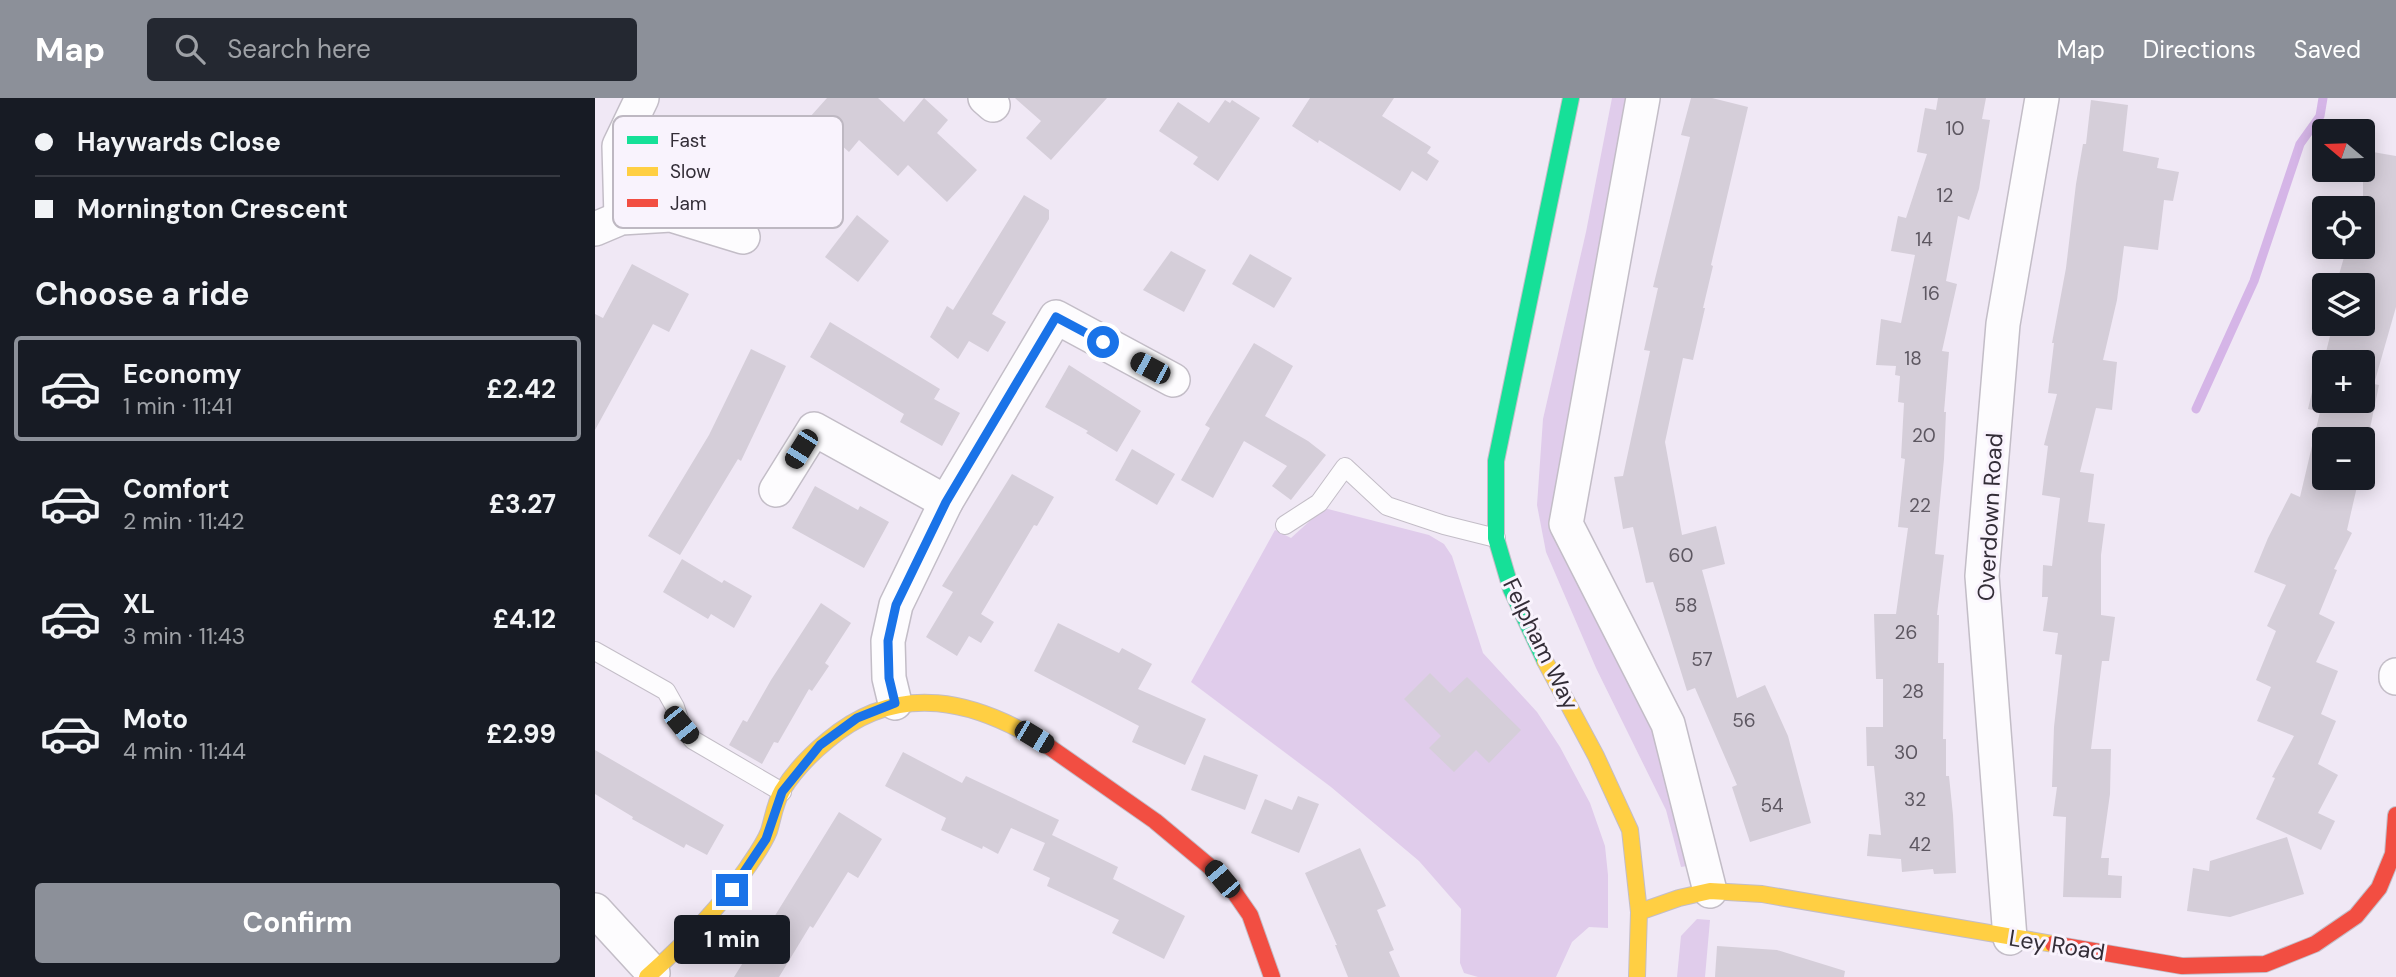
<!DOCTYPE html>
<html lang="en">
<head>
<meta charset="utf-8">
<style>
  body { margin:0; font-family:"DM Sans",sans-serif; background:#242831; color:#f1f3f6; height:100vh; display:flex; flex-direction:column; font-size:26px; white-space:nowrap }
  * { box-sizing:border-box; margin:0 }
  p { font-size:23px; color:#9ea1a6 }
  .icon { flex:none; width:38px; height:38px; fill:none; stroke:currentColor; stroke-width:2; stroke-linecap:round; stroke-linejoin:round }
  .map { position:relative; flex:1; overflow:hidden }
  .panel { display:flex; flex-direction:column; background:#171b24; width:595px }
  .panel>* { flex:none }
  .guide { display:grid; align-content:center; height:154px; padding:0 35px; background:#171b24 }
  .needle { width:46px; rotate:289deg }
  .tools { position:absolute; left:1717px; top:21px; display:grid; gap:14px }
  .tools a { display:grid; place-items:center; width:63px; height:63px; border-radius:7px; background:#171b24; box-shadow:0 4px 18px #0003; font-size:35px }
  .end { position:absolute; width:32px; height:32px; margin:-16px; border:9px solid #1a73e8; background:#fff; box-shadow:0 0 0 4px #fff }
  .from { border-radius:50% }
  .bubble { position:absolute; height:49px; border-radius:7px; background:#171b24; box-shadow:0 4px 18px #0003; font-size:23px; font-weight:700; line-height:49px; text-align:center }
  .car { position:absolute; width:21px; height:42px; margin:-21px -10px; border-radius:9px; box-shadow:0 0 5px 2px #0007; background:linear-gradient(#222 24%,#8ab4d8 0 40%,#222 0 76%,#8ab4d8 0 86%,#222 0) }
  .guide b { display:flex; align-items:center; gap:24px; height:66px; font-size:26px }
  .guide b+b { border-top:2px solid #363941 }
  .guide i { width:18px; height:18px; background:#f1f3f6 }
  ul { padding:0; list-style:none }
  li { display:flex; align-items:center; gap:21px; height:105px; margin:0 14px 10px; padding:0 21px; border:4px solid transparent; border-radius:7px }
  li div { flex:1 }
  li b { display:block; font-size:26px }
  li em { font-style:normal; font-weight:700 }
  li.selected { border-color:#8c9099 }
  li>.icon { width:63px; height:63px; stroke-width:1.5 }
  h2 { padding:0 35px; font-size:32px; line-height:84px }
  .button { display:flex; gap:14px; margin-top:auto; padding:14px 35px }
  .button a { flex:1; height:80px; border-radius:7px; background:#8c9099; color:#fff; font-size:28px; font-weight:700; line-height:80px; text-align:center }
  header { display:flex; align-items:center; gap:42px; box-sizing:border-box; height:98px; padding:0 35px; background:#8c9099; color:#fff }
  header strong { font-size:33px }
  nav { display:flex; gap:38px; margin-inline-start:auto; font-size:24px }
  .search { width:490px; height:63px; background:#242831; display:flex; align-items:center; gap:18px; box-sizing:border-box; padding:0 24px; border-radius:7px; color:#9ea1a6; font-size:26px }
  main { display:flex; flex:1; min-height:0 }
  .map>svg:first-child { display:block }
</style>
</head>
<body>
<header>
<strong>Map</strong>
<div class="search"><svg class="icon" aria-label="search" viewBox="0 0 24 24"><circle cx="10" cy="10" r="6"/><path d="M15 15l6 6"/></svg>Search here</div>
<nav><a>Map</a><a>Directions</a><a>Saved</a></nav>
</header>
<main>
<section class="panel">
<div class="guide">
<b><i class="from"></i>Haywards Close</b>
<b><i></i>Mornington Crescent</b>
</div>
<h2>Choose a ride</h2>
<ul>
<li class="selected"><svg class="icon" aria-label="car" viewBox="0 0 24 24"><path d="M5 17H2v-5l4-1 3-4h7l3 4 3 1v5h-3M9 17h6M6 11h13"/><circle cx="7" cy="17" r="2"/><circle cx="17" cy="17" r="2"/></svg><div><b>Economy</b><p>1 min · 11:41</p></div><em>£2.42</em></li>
<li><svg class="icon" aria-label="car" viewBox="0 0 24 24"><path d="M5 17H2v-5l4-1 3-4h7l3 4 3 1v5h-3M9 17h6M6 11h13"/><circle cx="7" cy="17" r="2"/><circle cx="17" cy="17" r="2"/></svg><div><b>Comfort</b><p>2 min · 11:42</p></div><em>£3.27</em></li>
<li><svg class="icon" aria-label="car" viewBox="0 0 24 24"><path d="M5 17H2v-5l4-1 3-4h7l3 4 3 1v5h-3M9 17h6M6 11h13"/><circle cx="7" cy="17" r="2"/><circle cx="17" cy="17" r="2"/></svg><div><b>XL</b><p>3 min · 11:43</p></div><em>£4.12</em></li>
<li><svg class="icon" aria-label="car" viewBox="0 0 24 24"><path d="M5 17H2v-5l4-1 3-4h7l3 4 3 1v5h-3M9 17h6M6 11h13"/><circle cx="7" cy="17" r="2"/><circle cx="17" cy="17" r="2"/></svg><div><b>Moto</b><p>4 min · 11:44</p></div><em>£2.99</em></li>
</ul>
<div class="button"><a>Confirm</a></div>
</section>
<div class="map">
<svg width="1801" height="879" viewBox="0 0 1801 879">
  <rect width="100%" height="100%" fill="#f0e8f5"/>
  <!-- green -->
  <g fill="#e0cceb">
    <polygon points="1017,0 1045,0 966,425 1060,638 1098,767 1086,769 1071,712 1001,570 951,454 942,407 948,321 991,134"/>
    <polygon points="729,410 834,437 849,446 857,458 888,555 942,614 965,649 995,705 1010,748 1013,777 1013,830 994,829 977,844 961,879 883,879 869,875 865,865 866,811 824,763 736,689 596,584 680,432 696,440"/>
    <polygon points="1102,821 1115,822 1110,879 1082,879 1086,838"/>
  </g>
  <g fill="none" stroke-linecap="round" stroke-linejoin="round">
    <!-- stream -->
    <polyline stroke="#d5b5e7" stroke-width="9" points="1601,311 1659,183 1705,46 1725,18 1728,0"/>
  </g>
  <!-- building -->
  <g fill="#d5ced9" fill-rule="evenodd">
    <polygon points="232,0 283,0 309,24 329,0 353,22 342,35 382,72 352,104 313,67 303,78 264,42 254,54 215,19"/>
    <polygon points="420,0 512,0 456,62 431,40 446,23"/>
    <polygon points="715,0 799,0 787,18 836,49 832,55 844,63 832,83 817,73 805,93 724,42 723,45 697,28"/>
    <polygon points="1096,0 1117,0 1153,9 1116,167 1118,168 1108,210 1110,210 1098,262 1088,260 1070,344 1087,437 1121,428 1130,466 1107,472 1142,600 1170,587 1193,638 1216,725 1155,744 1137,689 1142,687 1100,590 1092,593 1058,484 1051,485 1038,429 1028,431 1019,379 1028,378 1055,253 1049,252 1063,190 1058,189 1095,39 1086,37"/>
    <polygon points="1343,0 1391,0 1387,21 1395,22 1384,91 1374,122 1363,118 1351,183 1362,186 1347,253 1354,254 1349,314 1351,314 1349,361 1340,456 1349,457 1342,517 1344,517 1343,565 1349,565 1348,641 1351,641 1351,678 1354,678 1358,717 1361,775 1339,776 1338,771 1307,774 1306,761 1272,758 1274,736 1286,737 1279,668 1272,668 1271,629 1288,629 1288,581 1281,581 1279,516 1301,516 1313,430 1303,429 1310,361 1306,360 1309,305 1303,304 1305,278 1300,277 1301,268 1281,267 1286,221 1306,225 1320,157 1296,153 1303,118 1311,120 1332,56 1322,54 1330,10 1341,12"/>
    <polygon points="630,2 635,5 637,2 665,20 623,83 598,66 603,59 564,33 583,4 614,25"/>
    <polygon points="1496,2 1533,7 1528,53 1564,60 1562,70 1584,74 1578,103 1569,102 1563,152 1529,148 1522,202 1508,262 1522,264 1517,312 1501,310 1485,374 1499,376 1493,424 1510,426 1506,457 1506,517 1520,519 1514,563 1507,563 1496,651 1516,651 1515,696 1506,760 1514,760 1513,777 1527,778 1526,800 1468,799 1471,719 1458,718 1462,689 1457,689 1459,629 1467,557 1460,556 1463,535 1448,533 1453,499 1447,499 1448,467 1457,468 1465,400 1447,397 1453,348 1449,347 1462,296 1453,295 1459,245 1457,245 1471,170 1481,86 1488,46 1491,46"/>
    <path d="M 1772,53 L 1801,58 L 1801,209 L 1779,286 L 1784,287 L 1768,364 L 1768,341 L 1729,341 L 1729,380 L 1764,380 L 1752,432 L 1757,435 L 1739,471 L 1742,472 L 1724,516 L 1740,524 L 1721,564 L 1743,573 L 1726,616 L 1741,623 L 1723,666 L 1743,677 L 1723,715 L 1740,723 L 1726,752 L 1661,721 L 1680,680 L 1677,679 L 1699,638 L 1662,623 L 1676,589 L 1661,582 L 1681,533 L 1672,528 L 1691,487 L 1659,474 L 1673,440 L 1696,395 L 1705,399 L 1725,314 L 1713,311 L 1722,273 L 1726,274 L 1738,226 L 1768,226 L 1768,187 L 1741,187 L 1752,149 L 1768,149 L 1768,77 ZM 1729,264 L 1768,264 L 1768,303 L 1729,303 Z"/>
    <polygon points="429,97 454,112 454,121 397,216 411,224 393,254 374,243 363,261 335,239 352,208 358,212"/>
    <polygon points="262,117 294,143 263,184 230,159"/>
    <polygon points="576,153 611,172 589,214 548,192"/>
    <polygon points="655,156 697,180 679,210 637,186"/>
    <polygon points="37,166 94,196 74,234 58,226 0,332 0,216 8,220"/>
    <polygon points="235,224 345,291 339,301 365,315 347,348 305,324 309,316 215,259"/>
    <polygon points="659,245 698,268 670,318 713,343 731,357 696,402 677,388 692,368 649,343 618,400 586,382 615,330 610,327"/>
    <polygon points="156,251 191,268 146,363 143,361 85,457 53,438 114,337"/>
    <polygon points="474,267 546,313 522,354 491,335 493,333 450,309"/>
    <polygon points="537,351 580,376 562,407 520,382"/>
    <polygon points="417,376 459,399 442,428 439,427 386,516 399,524 386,545 374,538 362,558 331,539 358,494 347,488"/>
    <polygon points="220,388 263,412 265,408 294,424 269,470 197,430"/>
    <polygon points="87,461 127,485 129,482 157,498 139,530 116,516 113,521 68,494"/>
    <polygon points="226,505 256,525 230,565 234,568 217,593 214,591 183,645 179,644 167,666 134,647 148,622 152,624 176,582"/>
    <polygon points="463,525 524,555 527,550 557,566 543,591 611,621 590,667 537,644 544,628 439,573"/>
    <polygon points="835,575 855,595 872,579 926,632 894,665 881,652 859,674 834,650 846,638 809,601"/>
    <polygon points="0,652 129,727 112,757 91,746 89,750 37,721 38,719 0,696"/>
    <polygon points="308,654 367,685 371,678 464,722 457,737 523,769 518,781 590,818 569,861 517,835 524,822 452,788 455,780 438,772 450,745 416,730 403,756 388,748 387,751 346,732 351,720 290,688"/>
    <polygon points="609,657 663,677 650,712 596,692"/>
    <polygon points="703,698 724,706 704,755 656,735 670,701 697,712"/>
    <polygon points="244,714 287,741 263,780 253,774 218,830 215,828 184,879 139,879 166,836 168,837"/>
    <polygon points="1692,739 1709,796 1635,819 1592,813 1598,770 1614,773 1615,763"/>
    <polygon points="765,750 791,808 782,812 799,852 794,854 805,879 753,879 740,847 742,847 710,775"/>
    <polygon points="1122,848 1182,852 1250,873 1249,879 1120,879"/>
  </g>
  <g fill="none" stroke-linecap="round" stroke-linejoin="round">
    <defs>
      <g id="lane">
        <polyline points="690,427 724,405 750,369 792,408 849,427 901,440"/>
        <polyline points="0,553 71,593 80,609 86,627 98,642 187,694"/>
      </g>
      <g id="street">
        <polyline points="390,0 398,7"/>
        <polyline points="1048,0 971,426 1073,626 1115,793"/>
        <polyline points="26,120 24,48 47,0"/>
        <polyline points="0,131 26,120 76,117 148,139"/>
        <polyline points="181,392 219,331 351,404"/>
        <polyline points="1801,577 1801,580"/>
        <polyline points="300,605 294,580 293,543 301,507 351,404 461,219 578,282"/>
        <polyline points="0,812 58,875"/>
        <polyline points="1415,840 1387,478 1408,226 1447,0"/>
      </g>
      <polyline id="fast" points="950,563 916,491 901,440 901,363 976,0"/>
      <g id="slow">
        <polyline points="950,563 1001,658 1035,732 1044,814 1042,879"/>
        <polyline points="1044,814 1084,800 1115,793 1167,796 1458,846"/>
        <path d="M 52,879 C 88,847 125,809 152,770 C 160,758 169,746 174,733 C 178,720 180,705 187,693 C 199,673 216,656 233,642 C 304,582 381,602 453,648"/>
      </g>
      <g id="jam">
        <polyline points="453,648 560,723 620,773 637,791 655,817 677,879"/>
        <polyline points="1458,846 1587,868 1670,866 1720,846 1761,818 1784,790 1798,756 1801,717"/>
      </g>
    </defs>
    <!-- lane casing -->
    <use href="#lane" stroke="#c3bdc7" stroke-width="20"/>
    <!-- street casing -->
    <use href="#street" stroke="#c3bdc7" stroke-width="36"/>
    <!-- fast casing -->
    <use href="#fast" stroke="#c3bdc7" stroke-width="18"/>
    <!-- slow casing -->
    <use href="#slow" stroke="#c3bdc7" stroke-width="18"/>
    <!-- jam casing -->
    <use href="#jam" stroke="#c3bdc7" stroke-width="18"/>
    <!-- lane -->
    <use href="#lane" stroke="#fdfcfe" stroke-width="18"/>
    <!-- street -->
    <use href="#street" stroke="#fdfcfe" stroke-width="33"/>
    <!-- fast -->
    <use href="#fast" stroke="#16e098" stroke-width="16"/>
    <!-- slow -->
    <use href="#slow" stroke="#ffcf43" stroke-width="16"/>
    <!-- jam -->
    <use href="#jam" stroke="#f24e42" stroke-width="16"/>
  </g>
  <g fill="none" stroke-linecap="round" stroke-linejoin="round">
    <!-- route -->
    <polyline stroke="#1a73e8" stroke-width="9" points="137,792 171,741 187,694 225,647 262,620 300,605 294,580 293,543 301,507 351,404 461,219 508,244"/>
  </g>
  <g text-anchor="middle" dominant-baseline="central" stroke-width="6" stroke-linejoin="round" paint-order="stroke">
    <!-- number labels -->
    <g font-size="19" fill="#5d5761">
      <text x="1360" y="30">10</text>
      <text x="1350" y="97">12</text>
      <text x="1329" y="141">14</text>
      <text x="1336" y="195">16</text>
      <text x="1318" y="260">18</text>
      <text x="1329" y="337">20</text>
      <text x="1325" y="407">22</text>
      <text x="1086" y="457">60</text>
      <text x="1091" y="507">58</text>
      <text x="1311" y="534">26</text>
      <text x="1107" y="561">57</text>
      <text x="1318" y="593">28</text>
      <text x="1149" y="622">56</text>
      <text x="1311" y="654">30</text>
      <text x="1320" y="701">32</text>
      <text x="1177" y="707">54</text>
      <text x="1325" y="746">42</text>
    </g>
    <!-- street labels -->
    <g font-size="23" fill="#332d37" stroke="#f9f3fd">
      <text transform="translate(1395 419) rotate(-87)">Overdown Road</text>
      <text transform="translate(946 546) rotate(64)">Felpham Way</text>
      <text transform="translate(1462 847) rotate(9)">Ley Road</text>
    </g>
  </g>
  <!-- legend -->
  <rect x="18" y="18" width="230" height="112" rx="10" fill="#f9f3fd" stroke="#beb8c2" stroke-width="2"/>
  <rect x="32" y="38" width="31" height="8" fill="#16e098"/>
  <rect x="32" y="69" width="31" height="9" fill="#ffcf43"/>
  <rect x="32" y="101" width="31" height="8" fill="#f24e42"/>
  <g font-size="19" fill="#332d37">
    <text x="75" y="49">Fast</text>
    <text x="75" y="80">Slow</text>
    <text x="75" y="112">Jam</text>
  </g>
</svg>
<div class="tools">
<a><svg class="needle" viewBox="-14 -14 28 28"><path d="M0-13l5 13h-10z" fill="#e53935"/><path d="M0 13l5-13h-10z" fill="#9ea1a6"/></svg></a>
<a><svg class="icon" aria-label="locate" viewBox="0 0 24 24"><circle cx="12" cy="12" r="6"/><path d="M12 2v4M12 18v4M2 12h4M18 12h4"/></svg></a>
<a><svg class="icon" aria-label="layers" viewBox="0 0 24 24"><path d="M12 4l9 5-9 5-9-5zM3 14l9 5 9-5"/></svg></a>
<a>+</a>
<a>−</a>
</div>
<i class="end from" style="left:508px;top:244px"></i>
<i class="end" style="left:137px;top:792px"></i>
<div class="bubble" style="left:79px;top:817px;width:116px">1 min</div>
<i class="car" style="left:555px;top:270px;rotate:298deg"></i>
<i class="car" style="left:206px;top:351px;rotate:212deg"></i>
<i class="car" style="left:86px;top:627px;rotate:141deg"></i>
<i class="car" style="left:439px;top:639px;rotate:121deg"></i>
<i class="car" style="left:627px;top:781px;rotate:320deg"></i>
</div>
</main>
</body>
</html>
